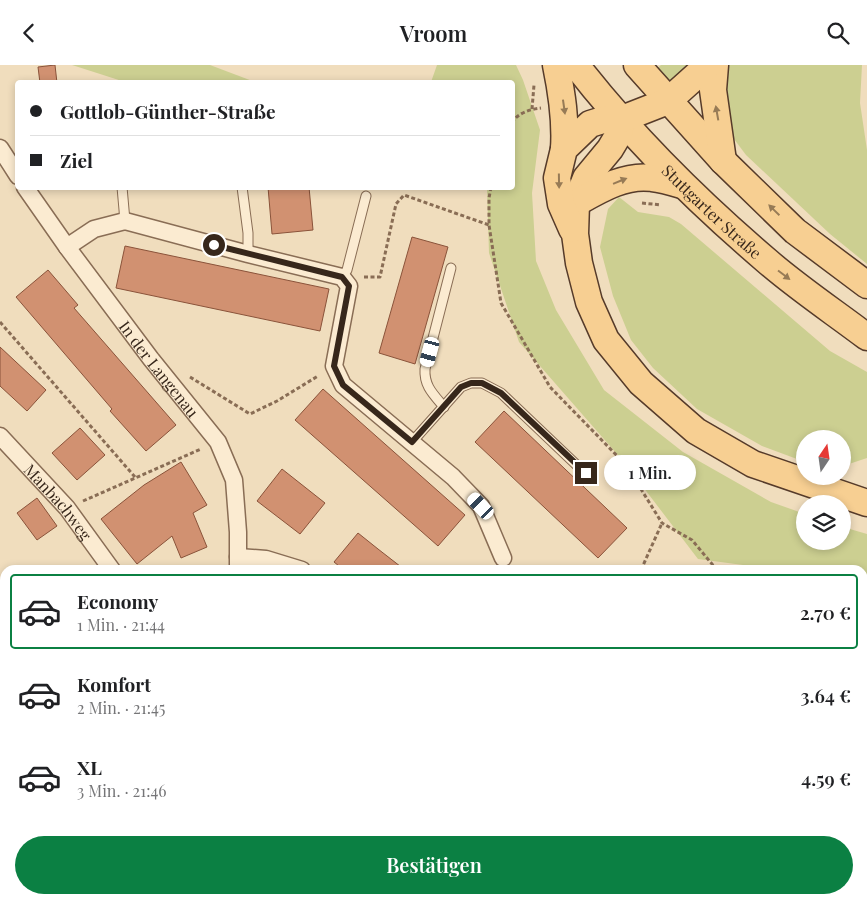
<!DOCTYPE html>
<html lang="de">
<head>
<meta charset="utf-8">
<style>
  body { margin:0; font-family:"Playfair Display",serif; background:#f6f6f6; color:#202124; height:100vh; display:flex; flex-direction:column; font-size:19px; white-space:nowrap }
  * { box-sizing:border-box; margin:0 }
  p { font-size:16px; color:#757577 }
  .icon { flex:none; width:28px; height:28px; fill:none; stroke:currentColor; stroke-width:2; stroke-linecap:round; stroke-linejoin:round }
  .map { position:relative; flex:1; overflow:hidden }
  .side { position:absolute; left:0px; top:500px; width:868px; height:339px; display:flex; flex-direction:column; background:#fff; border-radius:15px 15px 0 0; box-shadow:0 2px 8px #0003 }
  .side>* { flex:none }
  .banner { position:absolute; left:15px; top:15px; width:500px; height:110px; border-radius:5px; box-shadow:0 2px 8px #0003; display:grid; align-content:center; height:110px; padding:0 15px; background:#fff }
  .needle { width:32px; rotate:13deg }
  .controls { position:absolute; left:796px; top:365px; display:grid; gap:10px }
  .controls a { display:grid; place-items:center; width:55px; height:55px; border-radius:50%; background:#fff; box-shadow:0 2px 8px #0003; font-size:25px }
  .end { position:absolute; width:22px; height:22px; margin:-11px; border:6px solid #37271b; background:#fff; box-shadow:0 0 0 2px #fff }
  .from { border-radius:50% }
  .bubble { position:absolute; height:35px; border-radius:18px; background:#fff; box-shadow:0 2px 8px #0003; font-size:16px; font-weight:600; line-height:35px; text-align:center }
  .car { position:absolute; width:15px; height:30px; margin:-15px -8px; border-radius:6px; box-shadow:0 0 4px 1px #0007; background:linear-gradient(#fff 24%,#345 0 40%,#fff 0 76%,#345 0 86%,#fff 0) }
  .banner b { display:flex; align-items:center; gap:18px; height:48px; font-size:19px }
  .banner b+b { border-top:1px solid #e0e0e0 }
  .banner i { width:12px; height:12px; background:#202124 }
  ul { padding:9px 0 0; list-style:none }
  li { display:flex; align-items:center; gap:15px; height:75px; margin:0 10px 8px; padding:0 5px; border:2px solid transparent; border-radius:5px }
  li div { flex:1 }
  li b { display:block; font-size:19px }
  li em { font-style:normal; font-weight:600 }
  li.current { border-color:#0b8043 }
  li>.icon { width:45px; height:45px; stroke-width:1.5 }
  .action { display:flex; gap:10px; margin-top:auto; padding:10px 15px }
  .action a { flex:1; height:58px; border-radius:30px; background:#0b8043; color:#fff; font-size:20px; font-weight:600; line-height:58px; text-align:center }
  header { display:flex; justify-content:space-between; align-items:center; height:65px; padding:0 15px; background:#fff; font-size:22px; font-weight:600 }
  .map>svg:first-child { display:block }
</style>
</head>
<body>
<header><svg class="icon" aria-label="back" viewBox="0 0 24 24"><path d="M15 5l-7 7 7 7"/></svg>Vroom<svg class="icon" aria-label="search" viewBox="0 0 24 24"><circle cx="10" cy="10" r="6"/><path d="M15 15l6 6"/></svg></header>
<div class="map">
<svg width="867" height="838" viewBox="0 0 867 838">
  <rect width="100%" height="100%" fill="#f0ddbd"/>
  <!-- green -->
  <g fill="#cccf91">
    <polygon points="72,0 210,0 255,17 125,17"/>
    <polygon points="437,0 516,0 523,15 540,65 532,128 536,196 556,245 604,325 683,387 771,437 805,449 805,476 842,476 843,462 867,469 867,586 863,582 862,505 775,505 769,500 758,502 698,494 624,397 519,277 489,188 487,123 483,123 512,122 512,18 431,17"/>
    <polygon points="661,0 695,0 674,21 654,6"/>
    <polygon points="726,0 862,0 860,38 867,85 867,199 830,169 746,90 728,66 718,48"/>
    <polygon points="619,132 638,147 669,152 681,159 830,286 867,307 867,393 843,401 842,374 805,374 805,397 762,381 697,344 653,303 631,275 613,231 600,182 608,144"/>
    <polygon points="0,716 5,721 5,834 107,834 111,838 0,838"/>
    <polygon points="867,794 867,838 844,838 841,834 862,834 863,801"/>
  </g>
  <!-- building -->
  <g fill="#d19171" stroke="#8a533a">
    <polygon points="55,0 57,18 40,18 38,2"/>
    <polygon points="268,122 309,122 313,165 272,169"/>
    <polygon points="412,172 448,182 415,299 379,288"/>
    <polygon points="125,181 329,224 320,266 116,223"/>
    <polygon points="48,205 78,240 74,243 176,360 146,386 110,346 112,344 16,232"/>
    <polygon points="0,282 46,325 27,346 0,321"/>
    <polygon points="323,324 465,450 438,481 295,355"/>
    <polygon points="504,346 627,463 598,493 475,377"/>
    <polygon points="80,363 105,390 77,415 52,388"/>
    <polygon points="181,397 207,440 193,448 207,482 181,493 172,471 137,499 101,454 144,420"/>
    <polygon points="282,404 325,438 300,469 257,436"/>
    <polygon points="37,433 57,461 37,475 17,448"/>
    <polygon points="358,468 378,484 405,505 344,505 334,497"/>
  </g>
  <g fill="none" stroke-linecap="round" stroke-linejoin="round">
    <defs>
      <g id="service">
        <polyline points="122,122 125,156"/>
        <polyline points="242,122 248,168 248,189"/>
        <polyline points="342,212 347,205 366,131"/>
        <path d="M 444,342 C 433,329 424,321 425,304 L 451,203"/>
        <polyline points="412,377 461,322 471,318 482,318 501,328 585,408"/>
      </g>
      <g id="minor">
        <polyline points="0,83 18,111"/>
        <path id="s1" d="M 25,122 L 67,182 L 151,294 L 218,377 L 234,415 L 238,467 L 238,505"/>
        <polyline points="67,182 94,164 125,156 248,189 342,212 349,221 334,301 343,320 453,412 481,441 503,493"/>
        <path id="s2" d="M 0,371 L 67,443 L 112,505"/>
        <polyline points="238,492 266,494 302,505"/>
        <polyline points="333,834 336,838"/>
        <polyline points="405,834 419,838"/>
        <polyline points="766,834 772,838"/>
        <polyline points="650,838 656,834"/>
      </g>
      <g id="primary">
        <path d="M 556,0 C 562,29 566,55 564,84"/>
        <path id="s3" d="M 576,0 C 632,72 698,137 767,196 C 798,223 834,247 867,272"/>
        <polyline points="637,0 723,96 795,166 867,220"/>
        <polyline points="715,0 713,25 723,96"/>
        <polyline points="622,54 619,69 610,84 586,113 576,138 575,169 579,198 589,237 606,275 641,318 696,366 753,399 867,438"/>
        <path d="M 576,138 C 599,125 625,109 652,113 C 662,114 672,117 682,120"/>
        <polyline points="572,164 561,139 557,113 564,84 590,59 606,54 622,54 668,36 708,0"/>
      </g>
    </defs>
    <!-- service casing -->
    <use href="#service" stroke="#896d55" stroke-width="11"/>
    <!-- minor casing -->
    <use href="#minor" stroke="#896d55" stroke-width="19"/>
    <!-- primary casing -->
    <use href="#primary" stroke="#563b2a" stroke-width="29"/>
    <!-- path -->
    <g stroke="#896d55" stroke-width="3" stroke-dasharray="4 2.5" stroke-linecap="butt">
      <polyline points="532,44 534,20"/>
      <path d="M 512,58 C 517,48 531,44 541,43"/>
      <polyline points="491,122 489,133 489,160 501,238 550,322 626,400 662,458 692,475 717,505"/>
      <polyline points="642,138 661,140"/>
      <polyline points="364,212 380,212 396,139 404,130 489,160"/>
      <polyline points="0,257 135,412"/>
      <polyline points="190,312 250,349 277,336 318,311"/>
      <polyline points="83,436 201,384"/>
      <polyline points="641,505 662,458"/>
      <polyline points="862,670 867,674"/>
      <polyline points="862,809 867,801"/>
      <polyline points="507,834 509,838"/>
      <polyline points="845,838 847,834"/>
    </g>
    <!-- service -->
    <use href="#service" stroke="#fbebd1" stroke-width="9"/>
    <!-- minor -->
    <use href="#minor" stroke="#fbebd1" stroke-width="16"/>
    <!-- primary -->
    <use href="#primary" stroke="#f7cf92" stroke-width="26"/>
  </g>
  <!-- one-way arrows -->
  <defs><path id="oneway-solid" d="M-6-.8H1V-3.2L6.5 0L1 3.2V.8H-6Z" transform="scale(1.25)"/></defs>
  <g fill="#977b56">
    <use href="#oneway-solid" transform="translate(564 42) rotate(82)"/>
    <use href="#oneway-solid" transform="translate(717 48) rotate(-100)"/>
    <use href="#oneway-solid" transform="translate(559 116) rotate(89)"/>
    <use href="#oneway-solid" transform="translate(620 116) rotate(-22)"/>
    <use href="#oneway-solid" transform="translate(774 145) rotate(-136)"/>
    <use href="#oneway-solid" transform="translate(784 210) rotate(37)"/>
  </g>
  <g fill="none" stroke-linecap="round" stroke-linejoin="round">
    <!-- route -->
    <polyline stroke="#37271b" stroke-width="6" points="214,180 342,212 349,221 334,301 343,320 412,377 461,322 471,318 482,318 501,328 586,408"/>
  </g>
  <g text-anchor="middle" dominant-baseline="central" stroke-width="4.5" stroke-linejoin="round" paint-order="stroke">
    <!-- street labels -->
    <g font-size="16" fill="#37271b" stroke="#f7e8cd">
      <text stroke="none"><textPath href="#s3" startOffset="200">Stuttgarter Straße</textPath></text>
      <text stroke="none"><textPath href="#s1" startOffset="226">In der Langenau</textPath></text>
      <text stroke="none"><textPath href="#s2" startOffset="88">Manbachweg</textPath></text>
    </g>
  </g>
</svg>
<div class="controls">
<a><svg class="needle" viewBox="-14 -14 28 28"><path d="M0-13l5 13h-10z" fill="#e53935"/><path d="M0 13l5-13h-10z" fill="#757577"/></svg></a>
<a><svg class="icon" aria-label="layers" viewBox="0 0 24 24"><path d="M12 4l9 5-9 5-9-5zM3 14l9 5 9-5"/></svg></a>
</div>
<i class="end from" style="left:214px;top:180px"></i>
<i class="end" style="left:586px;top:408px"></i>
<div class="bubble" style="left:604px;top:390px;width:92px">1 Min.</div>
<i class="car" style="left:430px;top:287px;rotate:195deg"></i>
<i class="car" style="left:481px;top:441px;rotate:316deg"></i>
<div class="banner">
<b><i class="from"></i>Gottlob-Günther-Straße</b>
<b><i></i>Ziel</b>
</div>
<section class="side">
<ul>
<li class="current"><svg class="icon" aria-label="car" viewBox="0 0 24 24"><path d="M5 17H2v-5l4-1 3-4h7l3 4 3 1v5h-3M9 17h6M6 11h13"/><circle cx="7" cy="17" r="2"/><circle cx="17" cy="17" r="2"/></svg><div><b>Economy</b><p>1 Min. · 21:44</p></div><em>2.70 €</em></li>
<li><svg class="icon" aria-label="car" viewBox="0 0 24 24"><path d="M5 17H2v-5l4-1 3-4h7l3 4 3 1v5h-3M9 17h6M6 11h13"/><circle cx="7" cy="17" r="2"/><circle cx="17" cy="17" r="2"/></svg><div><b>Komfort</b><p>2 Min. · 21:45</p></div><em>3.64 €</em></li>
<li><svg class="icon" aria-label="car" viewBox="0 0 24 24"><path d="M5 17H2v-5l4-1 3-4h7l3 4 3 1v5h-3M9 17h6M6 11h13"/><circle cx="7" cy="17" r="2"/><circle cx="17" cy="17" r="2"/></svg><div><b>XL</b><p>3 Min. · 21:46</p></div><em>4.59 €</em></li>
</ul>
<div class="action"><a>Bestätigen</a></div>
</section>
</div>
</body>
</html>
